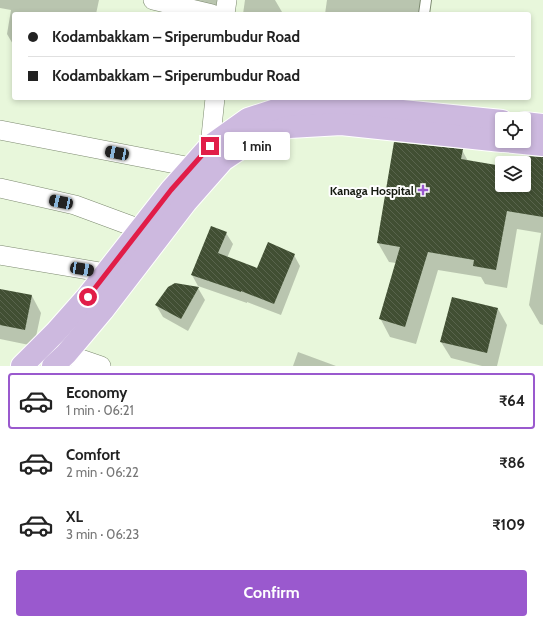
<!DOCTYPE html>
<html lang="en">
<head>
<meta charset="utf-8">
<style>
  body { margin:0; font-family:Cabin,sans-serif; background:#f2f2f2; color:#222; height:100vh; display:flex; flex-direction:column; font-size:15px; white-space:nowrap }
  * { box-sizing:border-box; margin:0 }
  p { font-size:13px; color:#767676 }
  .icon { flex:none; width:22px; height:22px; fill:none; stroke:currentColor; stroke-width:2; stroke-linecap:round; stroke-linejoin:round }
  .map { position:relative; height:366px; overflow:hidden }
  .sheet { display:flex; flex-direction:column; background:#fff; flex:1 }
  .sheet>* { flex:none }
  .banner { position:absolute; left:12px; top:12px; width:519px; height:88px; border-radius:4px; box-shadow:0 2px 6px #0003; display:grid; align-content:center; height:88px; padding:0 16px; background:#fff }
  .controls { position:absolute; left:495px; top:112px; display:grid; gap:8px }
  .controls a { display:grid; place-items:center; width:36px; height:36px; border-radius:4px; background:#fff; box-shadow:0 2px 6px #0003; font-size:20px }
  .end { position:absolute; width:18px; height:18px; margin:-9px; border:5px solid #e11d48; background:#fff; box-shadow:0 0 0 2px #fff }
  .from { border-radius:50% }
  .bubble { position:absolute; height:28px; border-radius:4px; background:#fff; box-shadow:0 2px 6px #0003; font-size:13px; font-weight:700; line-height:28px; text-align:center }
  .car { position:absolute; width:12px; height:24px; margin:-12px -6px; border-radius:5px; box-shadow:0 0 3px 1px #0007; background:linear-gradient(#222 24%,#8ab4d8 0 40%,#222 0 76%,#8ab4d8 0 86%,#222 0) }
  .banner b { display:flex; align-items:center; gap:14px; height:38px; font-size:15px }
  .banner b+b { border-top:1px solid #e0e0e0 }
  .banner i { width:10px; height:10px; background:#222 }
  ul { padding:7px 0 0; list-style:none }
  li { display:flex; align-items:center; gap:12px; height:56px; margin:0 8px 6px; padding:0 8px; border:2px solid transparent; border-radius:4px }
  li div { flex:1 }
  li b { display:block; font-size:15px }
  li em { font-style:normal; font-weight:700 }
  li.selected { border-color:#9a59ce }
  li>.icon { width:36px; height:36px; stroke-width:1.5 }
  .cta { display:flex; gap:8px; margin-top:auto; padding:8px 16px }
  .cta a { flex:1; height:46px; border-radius:4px; background:#9a59ce; color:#fff; font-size:16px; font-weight:700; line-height:46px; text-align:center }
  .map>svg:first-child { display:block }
</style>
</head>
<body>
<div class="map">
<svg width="543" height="366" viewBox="0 0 543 366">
  <defs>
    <pattern id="building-back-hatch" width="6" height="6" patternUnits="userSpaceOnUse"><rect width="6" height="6" fill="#414f33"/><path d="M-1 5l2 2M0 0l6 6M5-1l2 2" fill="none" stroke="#59644d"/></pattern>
  </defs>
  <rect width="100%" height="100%" fill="#e8f7db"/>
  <!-- shadow -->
  <g fill="#0003">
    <polygon points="0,0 99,0 96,14 14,14 14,46 7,34 11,10 0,8"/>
    <polygon points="167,0 230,0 223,11"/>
    <polygon points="245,0 275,0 282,12 282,14 243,14"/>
    <polygon points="327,0 430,0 428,14 325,14"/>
    <polygon points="395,143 462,150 468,161 502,167 502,185 524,185 524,171 526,171 543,158 543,325 540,324 529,305 541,233 517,229 507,288 485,284 481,277 438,270 416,344 390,337 380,318 396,263 389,262 378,243"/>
    <polygon points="226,233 233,244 227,258 258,269 294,255 300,266 281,315 247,302 247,303 198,286 192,275"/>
    <polygon points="198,288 205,300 188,331 163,317 156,305"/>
    <polygon points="0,290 32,296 41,313 34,346 0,339"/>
    <polygon points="498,309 507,325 497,366 482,366 451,358 441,342"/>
    <polygon points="298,352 336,366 293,366"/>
  </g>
  <!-- building -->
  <g fill="url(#building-back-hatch)">
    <polygon points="394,142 463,149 461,159 502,166 502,185 524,185 524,170 525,170 527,156 543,157 543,217 507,211 496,270 473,266 474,260 428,252 405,327 379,319 400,247 377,243"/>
    <polygon points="211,226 227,232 218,253 257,268 268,242 295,254 274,304 241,291 241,292 191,275"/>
    <polygon points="175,283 199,287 181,319 155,305 168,287"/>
    <polygon points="0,289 32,295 25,330 0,325"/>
    <polygon points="452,297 498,308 487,353 440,342"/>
  </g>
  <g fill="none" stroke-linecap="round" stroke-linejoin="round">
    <defs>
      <polyline id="lane" points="424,14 426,0"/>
      <g id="street">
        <polyline points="153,0 212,14"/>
        <polyline points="225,14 227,0"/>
        <polyline points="0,130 191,167"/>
        <polyline points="210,146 215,98"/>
        <polyline points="0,188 75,205 140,229"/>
        <polyline points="0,255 106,273"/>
        <polyline points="58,343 66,354 101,366"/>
      </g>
      <g id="primary">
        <polyline points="524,123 543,125"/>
        <polyline points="505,141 543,145"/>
        <polyline points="22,366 56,332 87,297 171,190 210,146 248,119 285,107 342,105 502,121"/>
        <polyline points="53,366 66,354 103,310 186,202 223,160 257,137 289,127 341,124 502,141"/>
      </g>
    </defs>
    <!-- lane casing -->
    <use href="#lane" stroke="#7d8a70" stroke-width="12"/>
    <!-- street casing -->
    <use href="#street" stroke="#7d8a70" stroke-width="20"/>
    <!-- primary casing -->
    <use href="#primary" stroke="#fff" stroke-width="24"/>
    <!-- lane -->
    <use href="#lane" stroke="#fff" stroke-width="10"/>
    <!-- street -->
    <use href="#street" stroke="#fff" stroke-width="19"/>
    <!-- primary -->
    <use href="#primary" stroke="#cdb9df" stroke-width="22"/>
  </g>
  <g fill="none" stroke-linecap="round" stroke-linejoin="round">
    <!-- route -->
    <polyline stroke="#e11d48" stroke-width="5" points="88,297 171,190 210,146"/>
  </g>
  <!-- markers -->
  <path fill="#9a59ce" stroke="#fefefe" stroke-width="1.5" d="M421 184h4v4h4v4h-4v4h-4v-4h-4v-4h4z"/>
  <g text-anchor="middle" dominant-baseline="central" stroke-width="4" stroke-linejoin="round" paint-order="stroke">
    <!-- poi labels -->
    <g font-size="12" font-weight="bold" fill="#14190f" stroke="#fefefe" text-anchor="end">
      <text x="414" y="190">Kanaga Hospital</text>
    </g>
  </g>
</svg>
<div class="controls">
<a><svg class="icon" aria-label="locate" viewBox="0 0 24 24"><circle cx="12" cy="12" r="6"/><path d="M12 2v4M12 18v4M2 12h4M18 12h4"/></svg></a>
<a><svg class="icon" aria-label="layers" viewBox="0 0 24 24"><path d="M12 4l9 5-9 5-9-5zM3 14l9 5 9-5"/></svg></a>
</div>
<i class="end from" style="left:88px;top:297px"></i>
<i class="end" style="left:210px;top:146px"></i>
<div class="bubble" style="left:224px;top:132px;width:66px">1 min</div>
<i class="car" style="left:117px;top:153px;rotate:281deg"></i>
<i class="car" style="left:61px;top:202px;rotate:282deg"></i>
<i class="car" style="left:82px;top:269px;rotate:100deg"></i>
<div class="banner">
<b><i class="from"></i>Kodambakkam – Sriperumbudur Road</b>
<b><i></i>Kodambakkam – Sriperumbudur Road</b>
</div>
</div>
<section class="sheet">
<ul>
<li class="selected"><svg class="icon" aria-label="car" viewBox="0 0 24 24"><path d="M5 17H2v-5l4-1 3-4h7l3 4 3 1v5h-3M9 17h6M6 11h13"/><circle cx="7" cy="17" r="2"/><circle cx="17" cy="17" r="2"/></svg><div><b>Economy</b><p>1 min · 06:21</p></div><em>₹64</em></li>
<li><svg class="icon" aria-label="car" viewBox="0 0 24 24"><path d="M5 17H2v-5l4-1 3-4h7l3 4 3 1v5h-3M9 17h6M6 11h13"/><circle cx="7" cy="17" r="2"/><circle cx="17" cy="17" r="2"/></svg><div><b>Comfort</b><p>2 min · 06:22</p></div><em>₹86</em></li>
<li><svg class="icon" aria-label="car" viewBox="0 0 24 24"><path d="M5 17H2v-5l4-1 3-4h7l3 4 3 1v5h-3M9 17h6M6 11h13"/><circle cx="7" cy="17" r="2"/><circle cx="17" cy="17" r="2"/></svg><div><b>XL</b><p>3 min · 06:23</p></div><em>₹109</em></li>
</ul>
<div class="cta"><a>Confirm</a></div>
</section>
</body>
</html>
